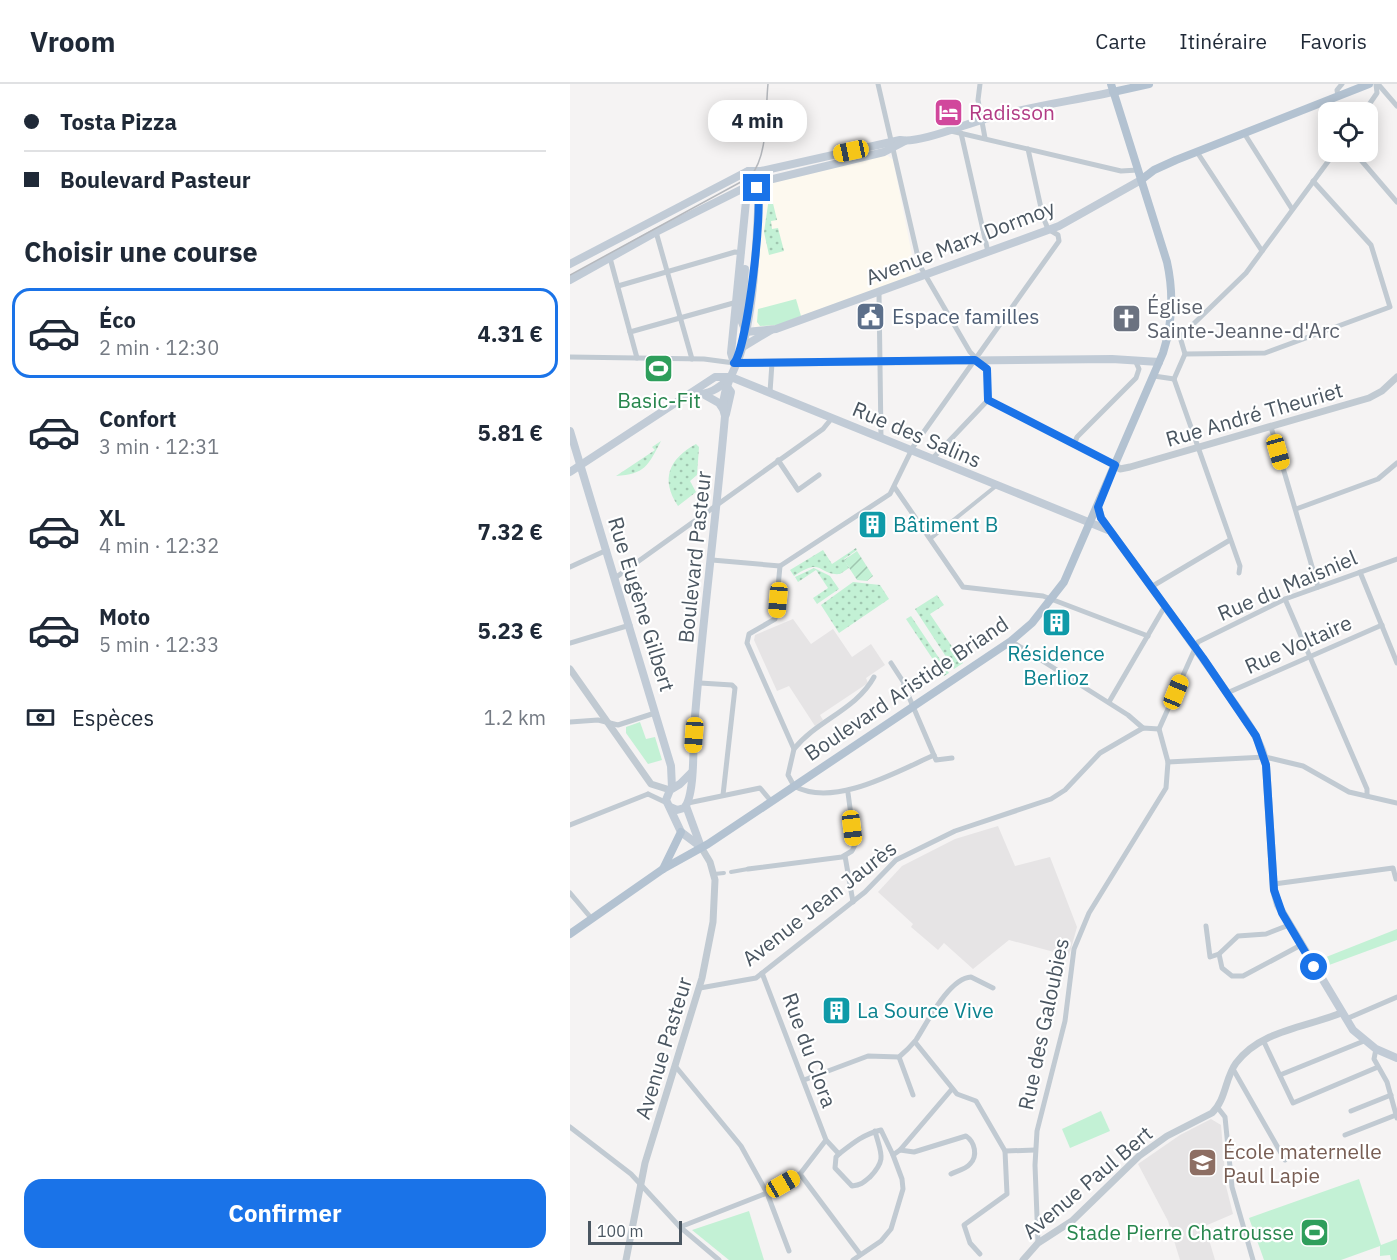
<!DOCTYPE html>
<html lang="fr">
<head>
<meta charset="utf-8">
<style>
  body { margin:0; font-family:"IBM Plex Sans",sans-serif; background:#f6f6f7; color:#1f2937; height:100vh; display:flex; flex-direction:column; font-size:22px; white-space:nowrap }
  * { box-sizing:border-box; margin:0 }
  p { font-size:20px; color:#747a83 }
  .icon { flex:none; width:33px; height:33px; fill:none; stroke:currentColor; stroke-width:2; stroke-linecap:round; stroke-linejoin:round }
  .map { position:relative; flex:1; overflow:hidden }
  .drawer { display:flex; flex-direction:column; background:#fff; width:570px }
  .drawer>* { flex:none }
  .guide { display:grid; align-content:center; height:132px; padding:0 24px; background:#fff }
  .buttons { position:absolute; left:748px; top:18px; display:grid; gap:12px }
  .buttons a { display:grid; place-items:center; width:60px; height:60px; border-radius:12px; background:#fff; box-shadow:0 3px 15px #0003; font-size:30px }
  .scale { position:absolute; left:18px; bottom:15px; width:94px; box-sizing:border-box; padding-left:6px; border:3px solid #4a5661; border-top:0; font-size:16px; line-height:21px; white-space:nowrap; color:#4a5661; -webkit-text-stroke:4px #fff; paint-order:stroke }
  .end { position:absolute; width:27px; height:27px; margin:-14px; border:8px solid #1a73e8; background:#fff; box-shadow:0 0 0 3px #fff }
  .from { border-radius:50% }
  .bubble { position:absolute; height:42px; border-radius:18px; background:#fff; box-shadow:0 3px 15px #0003; font-size:20px; font-weight:700; line-height:42px; text-align:center }
  .car { position:absolute; width:18px; height:36px; margin:-18px -9px; border-radius:8px; box-shadow:0 0 4px 2px #0007; background:linear-gradient(#f5c518 24%,#345 0 40%,#f5c518 0 76%,#345 0 86%,#f5c518 0) }
  .guide b { display:flex; align-items:center; gap:21px; height:57px; font-size:22px }
  .guide b+b { border-top:2px solid #e0e1e3 }
  .guide i { width:15px; height:15px; background:#1f2937 }
  ul { padding:0; list-style:none }
  li { display:flex; align-items:center; gap:18px; height:90px; margin:0 12px 9px; padding:0 12px; border:3px solid transparent; border-radius:18px }
  li div { flex:1 }
  li b { display:block; font-size:22px }
  li em { font-style:normal; font-weight:700 }
  li.on { border-color:#1a73e8 }
  li>.icon { width:54px; height:54px; stroke-width:1.5 }
  h2 { padding:0 24px; font-size:27px; line-height:72px }
  .pay { display:flex; align-items:center; gap:15px; height:66px; padding:0 24px; font-size:22px }
  .pay p { margin-inline-start:auto }
  .primary-button { display:flex; gap:12px; margin-top:auto; padding:12px 24px }
  .primary-button a { flex:1; height:69px; border-radius:18px; background:#1a73e8; color:#fff; font-size:24px; font-weight:700; line-height:69px; text-align:center }
  header { display:flex; align-items:center; gap:36px; box-sizing:border-box; height:84px; padding:0 30px; background:#fff; border-bottom:2px solid #e0e1e3 }
  header strong { font-size:28px }
  nav { display:flex; gap:33px; margin-inline-start:auto; font-size:21px }
  main { display:flex; flex:1; min-height:0 }
  .map>svg:first-child { display:block }
</style>
</head>
<body>
<header>
<strong>Vroom</strong>
<nav><a>Carte</a><a>Itinéraire</a><a>Favoris</a></nav>
</header>
<main>
<section class="drawer">
<div class="guide">
<b><i class="from"></i>Tosta Pizza</b>
<b><i></i>Boulevard Pasteur</b>
</div>
<h2>Choisir une course</h2>
<ul>
<li class="on"><svg class="icon" aria-label="car" viewBox="0 0 24 24"><path d="M5 17H2v-5l4-1 3-4h7l3 4 3 1v5h-3M9 17h6M6 11h13"/><circle cx="7" cy="17" r="2"/><circle cx="17" cy="17" r="2"/></svg><div><b>Éco</b><p>2 min · 12:30</p></div><em>4.31 €</em></li>
<li><svg class="icon" aria-label="car" viewBox="0 0 24 24"><path d="M5 17H2v-5l4-1 3-4h7l3 4 3 1v5h-3M9 17h6M6 11h13"/><circle cx="7" cy="17" r="2"/><circle cx="17" cy="17" r="2"/></svg><div><b>Confort</b><p>3 min · 12:31</p></div><em>5.81 €</em></li>
<li><svg class="icon" aria-label="car" viewBox="0 0 24 24"><path d="M5 17H2v-5l4-1 3-4h7l3 4 3 1v5h-3M9 17h6M6 11h13"/><circle cx="7" cy="17" r="2"/><circle cx="17" cy="17" r="2"/></svg><div><b>XL</b><p>4 min · 12:32</p></div><em>7.32 €</em></li>
<li><svg class="icon" aria-label="car" viewBox="0 0 24 24"><path d="M5 17H2v-5l4-1 3-4h7l3 4 3 1v5h-3M9 17h6M6 11h13"/><circle cx="7" cy="17" r="2"/><circle cx="17" cy="17" r="2"/></svg><div><b>Moto</b><p>5 min · 12:33</p></div><em>5.23 €</em></li>
</ul>
<div class="pay"><svg class="icon" aria-label="cash" viewBox="0 0 24 24"><path d="M3 7h18v10H3z"/><circle cx="12" cy="12" r="2"/></svg>Espèces<p>1.2 km</p></div>
<div class="primary-button"><a>Confirmer</a></div>
</section>
<div class="map">
<svg width="827" height="1176" viewBox="0 0 827 1176">
  <defs>
    <pattern id="grass-dots" width="8" height="8" patternUnits="userSpaceOnUse" patternTransform="scale(1.5)"><rect width="8" height="8" fill="#c3f1d5"/><path d="M2 2h.1M6 6h.1" fill="none" stroke="#a0c6b0" stroke-width="1.8" stroke-linecap="round"/></pattern>
    <pattern id="garden-furrows" width="10" height="10" patternUnits="userSpaceOnUse" patternTransform="scale(1.5)"><rect width="10" height="10" fill="#c3f1d5"/><path d="M-1 1l2-2M0 10L10 0M9 11l2-2" fill="none" stroke="#a0c6b0"/></pattern>
  </defs>
  <rect width="100%" height="100%" fill="#f5f3f3"/>
  <!-- commercial -->
  <polygon fill="#fdf9ef" points="317,71 323,76 346,191 209,242 184,243 194,108 198,100"/>
  <!-- education -->
  <g fill="#e6e4e5">
    <polygon points="223,535 241,560 263,545 282,573 301,560 315,581 296,594 298,599 250,631 253,636 245,642 219,602 207,607 184,556 185,551"/>
    <polygon points="428,742 445,782 480,773 507,843 499,872 439,856 403,885 374,859 368,866 341,843 343,840 308,808 332,782 385,755"/>
    <polygon points="641,1035 651,1041 656,1102 663,1130 635,1142 645,1176 610,1176 598,1137 568,1080 610,1051"/>
  </g>
  <!-- grass -->
  <g fill="url(#grass-dots)">
    <polygon points="200,107 207,136 201,137 202,145 208,144 214,167 199,171 194,148"/>
    <path d="M 91,357 C 78,382 75,390 46,392 L 85,366 L 82,363 Z"/>
    <path d="M 126,360 L 129,363 L 127,391 L 120,397 L 126,408 L 108,422 C 90,395 99,375 126,360 Z"/>
    <path d="M 286,464 L 287,466 L 274,475 L 279,484 L 270,490 C 248,492 253,472 224,492 L 220,486 L 253,466 L 262,480 Z"/>
    <polygon points="244,484 260,492 269,505 247,520 243,514 258,504 246,486 228,498 225,493"/>
    <polygon points="283,498 310,501 319,515 269,549 251,521"/>
    <polygon points="367,511 374,521 360,530 393,579 384,585 345,525"/>
    <polygon points="341,532 379,589 374,592 336,535"/>
  </g>
  <!-- park -->
  <g fill="#c3f1d5">
    <polygon points="226,215 231,232 209,241 190,242 187,238 188,225"/>
    <polygon points="70,638 76,655 85,653 92,676 78,680 56,649 56,643"/>
    <polygon points="827,845 827,856 751,884 746,877"/>
    <polygon points="531,1027 540,1047 500,1064 492,1045"/>
    <polygon points="789,1095 811,1161 827,1155 827,1176 821,1176 820,1171 810,1172 810,1162 771,1176 694,1176 679,1134"/>
    <polygon points="179,1127 194,1176 159,1176 122,1146"/>
  </g>
  <!-- garden -->
  <polygon fill="url(#garden-furrows)" points="287,467 303,492 297,497 287,496 274,476"/>
  <g fill="none" stroke-linecap="round" stroke-linejoin="round">
    <!-- pedestrian -->
    <g stroke="#c1cad2" stroke-width="4">
      <polyline points="360,455 426,402"/>
      <polyline points="161,788 178,785"/>
      <polyline points="144,790 154,789"/>
    </g>
    <!-- minor -->
    <g stroke="#c1cad2" stroke-width="5">
      <polyline points="308,0 350,182 400,268 417,285 418,316 362,375"/>
      <polyline points="410,0 408,16 415,54"/>
      <polyline points="808,0 827,22"/>
      <polyline points="768,12 767,6 772,0"/>
      <polyline points="794,28 807,9 806,0"/>
      <polyline points="381,47 551,87 568,86"/>
      <polyline points="391,49 418,168"/>
      <polyline points="674,49 722,125"/>
      <polyline points="627,68 692,167"/>
      <polyline points="784,68 827,118"/>
      <polyline points="86,148 122,275"/>
      <polyline points="40,174 67,274"/>
      <polyline points="48,202 165,168 172,169"/>
      <polyline points="309,209 311,354"/>
      <polyline points="60,248 167,218"/>
      <polyline points="610,253 676,189 765,68"/>
      <polyline points="615,270 695,269 820,223 801,161 743,97"/>
      <polyline points="0,273 134,275 164,279"/>
      <polyline points="584,292 604,295"/>
      <polyline points="604,295 670,482 669,489"/>
      <polyline points="604,295 615,270 610,253"/>
      <polyline points="200,308 202,279"/>
      <polyline points="418,316 545,381"/>
      <polyline points="701,343 748,503"/>
      <polyline points="504,361 507,353 566,294 569,285 565,276"/>
      <polyline points="208,376 228,406 249,391"/>
      <polyline points="325,404 393,503 473,512 578,552"/>
      <polyline points="726,425 808,395 827,379"/>
      <polyline points="142,476 210,482 320,410 343,363 489,157 488,151 478,145 473,133 458,65"/>
      <path d="M 210,482 L 205,535 L 179,550 L 177,559 L 224,665 L 218,691 L 224,702 C 264,724 326,688 364,671"/>
      <polyline points="0,483 37,466"/>
      <polyline points="790,488 827,579"/>
      <polyline points="45,494 253,345 262,334"/>
      <polyline points="581,503 660,456"/>
      <polyline points="715,515 797,705 797,712"/>
      <polyline points="441,557 558,631 573,644"/>
      <polyline points="0,559 60,541"/>
      <polyline points="321,579 334,599 333,604"/>
      <polyline points="130,599 162,601 165,604 153,711"/>
      <polyline points="657,609 812,541"/>
      <polyline points="339,613 366,676 382,674"/>
      <polyline points="539,618 595,522"/>
      <polyline points="0,638 28,636 48,641 85,629"/>
      <path d="M 224,665 C 247,636 286,626 304,593"/>
      <polyline points="598,678 695,673 733,682 779,708 827,719"/>
      <polyline points="78,710 97,719"/>
      <polyline points="118,719 190,704 201,717"/>
      <polyline points="0,741 78,710"/>
      <polyline points="275,772 283,818"/>
      <polyline points="178,785 272,773 282,767 285,761 278,709"/>
      <polyline points="704,800 823,784 826,795"/>
      <polyline points="0,809 22,835"/>
      <polyline points="719,841 696,850 668,852 649,870 652,884 662,892 673,892 731,861"/>
      <polyline points="636,842 640,873 649,870"/>
      <polyline points="192,889 256,1056 269,1070"/>
      <polyline points="130,904 186,894 295,808 326,776 385,747 481,715 495,706 530,669 573,644 589,645 628,558 715,515 827,475"/>
      <polyline points="776,935 827,913"/>
      <polyline points="345,958 387,1010 406,1017 435,1067 465,1066"/>
      <polyline points="694,958 723,1019 808,983"/>
      <polyline points="806,965 804,975 817,998 827,1034"/>
      <polyline points="329,973 343,1011"/>
      <polyline points="106,983 171,1062 197,1109 219,1167"/>
      <polyline points="663,985 715,1076"/>
      <polyline points="710,991 794,957"/>
      <path d="M 234,996 L 298,972 L 329,973 C 335,968 341,962 346,956 C 357,939 379,894 401,893 L 423,904"/>
      <polyline points="648,1024 655,1033 662,1103 683,1176"/>
      <polyline points="781,1027 821,1011"/>
      <polyline points="0,1043 61,1090 110,1143 149,1176"/>
      <path d="M 305,1047 C 311,1070 317,1075 300,1093 C 293,1099 291,1101 282,1102 L 265,1084 L 266,1073 L 269,1070 C 283,1059 294,1050 311,1046 L 323,1071"/>
      <polyline points="775,1051 826,1031"/>
      <path d="M 330,1066 L 344,1068 L 396,1052 C 405,1058 408,1072 400,1080 C 396,1085 387,1087 381,1090"/>
      <polyline points="230,1090 290,1170"/>
      <polyline points="110,1143 197,1109 230,1090 256,1056"/>
      <polyline points="468,1159 465,1081 467,1047 495,937 504,865 519,829 596,704 598,678 589,645"/>
      <polyline points="410,1170 400,1159 394,1141 437,1110 435,1067"/>
      <polyline points="283,1176 311,1157 321,1145 333,1105 332,1095 323,1071 330,1066 382,1005"/>
    </g>
    <!-- tertiary -->
    <g stroke="#c1cad2" stroke-width="7">
      <polyline points="545,381 550,385 560,383 799,314 812,307 827,293"/>
      <polyline points="0,585 81,700 100,706"/>
      <polyline points="56,1176 75,1079 132,894 143,838 145,796 140,778 131,763"/>
      <path d="M 453,1176 L 468,1159 L 502,1137 L 569,1072 L 597,1052 L 642,1029 C 656,1016 655,994 666,979 C 691,946 737,943 771,929"/>
    </g>
    <!-- secondary -->
    <g stroke="#c1cbd6" stroke-width="8">
      <path d="M 0,180 L 178,87 L 191,87 L 330,56 C 349,60 395,40 415,35 C 457,23 501,17 543,8"/>
      <polyline points="175,185 171,236 176,248"/>
      <polyline points="0,196 86,148 182,100 314,68 335,57"/>
      <polyline points="176,248 206,245 489,142 571,96"/>
      <polyline points="171,264 201,246"/>
      <polyline points="164,279 542,275 589,278"/>
      <polyline points="164,279 161,269 177,107 181,101"/>
      <path d="M 122,310 C 139,311 148,305 160,294"/>
      <polyline points="133,310 149,319 153,325"/>
      <polyline points="156,330 161,308 158,304"/>
      <polyline points="0,347 101,682 102,704"/>
      <polyline points="0,388 145,293 161,293 538,446"/>
      <path d="M 528,423 L 531,434 C 573,492 616,550 657,609 C 672,631 692,655 696,681 L 704,806 L 708,821 L 783,946 L 806,965 L 827,974"/>
      <polyline points="121,689 110,700 100,706 96,716 111,748 131,763"/>
      <polyline points="116,722 131,763"/>
      <path d="M 100,723 L 107,726 L 114,724 C 125,713 123,662 124,645 C 132,540 146,436 155,332 C 148,312 164,288 170,271 C 185,225 186,158 189,110 L 182,100 L 178,87"/>
    </g>
    <!-- primary -->
    <g stroke="#b3c2d1" stroke-width="8">
      <polyline points="543,8 579,0"/>
      <polyline points="571,96 584,86 606,76 799,0"/>
      <polyline points="93,785 111,748"/>
      <path d="M 0,850 L 93,785 L 138,760 L 441,557 L 462,539 L 494,498 L 593,269 C 603,238 604,210 597,178 L 541,0"/>
    </g>
    <!-- tram -->
    <path stroke="#b5b8bd" stroke-width="1.5" d="M 0,191 L 180,93 C 199,71 195,28 198,0"/>
  </g>
  <g fill="none" stroke-linecap="round" stroke-linejoin="round">
    <!-- route -->
    <path stroke="#1a73e8" stroke-width="8" d="M 187,104 C 194,122 177,265 164,279 L 405,276 L 417,285 L 418,316 L 545,381 L 528,423 L 531,434 L 633,574 L 686,652 L 696,681 L 704,806 L 712,829 L 744,883"/>
  </g>
  <!-- icons -->
  <defs>
    <symbol id="hotel-square" viewBox="-11 -11 22 22"><rect x="-9" y="-9" width="18" height="18" rx="4" fill="#d1479c" stroke="#fff"/><path d="M-6-4.5h1.5V1H6V5H4.5V3h-9V5H-6ZM-4 0a1.8 1.8 0 1 1 3.6 0ZM.5 0V-2.5h3Q6-2.5 6 0Z" fill="#fff"/></symbol>
    <symbol id="civic-square" viewBox="-11 -11 22 22"><rect x="-9" y="-9" width="18" height="18" rx="4" fill="#5c6f8a" stroke="#fff"/><path d="M-.6-6.5H3V-4.5H.6V-3L4-1V1h2V6H-6V1h2V-1L-.6-3ZM-1.2 2.5V6h2.4V2.5Z" fill="#fff"/></symbol>
    <symbol id="church-square" viewBox="-11 -11 22 22"><rect x="-9" y="-9" width="18" height="18" rx="4" fill="#6b7280" stroke="#fff"/><path d="M-1.2-6h2.4v3.5h3.3v2.4h-3.3V6h-2.4V-.1h-3.3v-2.4h3.3Z" fill="#fff"/></symbol>
    <symbol id="stadium-square" viewBox="-11 -11 22 22"><rect x="-9" y="-9" width="18" height="18" rx="4" fill="#2e9e5b" stroke="#fff"/><path d="M0-5a6.5 5 0 1 0 0 10a6.5 5 0 1 0 0-10ZM-3.5-1.8h7v3.6h-7Z" fill="#fff"/></symbol>
    <symbol id="building-square" viewBox="-11 -11 22 22"><rect x="-9" y="-9" width="18" height="18" rx="4" fill="#0f9aa8" stroke="#fff"/><path d="M-4-6H4V6H1V3H-1V6H-4ZM-2.5-4.3h1.7v1.8h-1.7ZM.8-4.3h1.7v1.8H.8ZM-2.5-1h1.7V.8h-1.7ZM.8-1h1.7V.8H.8Z" fill="#fff"/></symbol>
    <symbol id="school-square" viewBox="-11 -11 22 22"><rect x="-9" y="-9" width="18" height="18" rx="4" fill="#8d6e63" stroke="#fff"/><path d="M0-5L7-2L0 1L-7-2ZM-4 1L0 2.5L4 1V4Q0 6-4 4Z" fill="#fff"/></symbol>
  </defs>
  <g fill-rule="evenodd">
    <use href="#hotel-square" x="362" y="12" width="33" height="33"/>
    <use href="#civic-square" x="284" y="216" width="33" height="33"/>
    <use href="#church-square" x="540" y="218" width="33" height="33"/>
    <use href="#stadium-square" x="72" y="268" width="33" height="33"/>
    <use href="#building-square" x="286" y="424" width="33" height="33"/>
    <use href="#building-square" x="470" y="522" width="33" height="33"/>
    <use href="#building-square" x="250" y="910" width="33" height="33"/>
    <use href="#school-square" x="616" y="1062" width="33" height="33"/>
    <use href="#stadium-square" x="728" y="1132" width="33" height="33"/>
  </g>
  <g text-anchor="middle" dominant-baseline="central" stroke-width="4.5" stroke-linejoin="round" paint-order="stroke">
    <!-- hotel labels -->
    <g font-size="21" fill="#b23c85" stroke="#fff" text-anchor="start">
      <text x="399" y="28">Radisson</text>
    </g>
    <!-- street labels -->
    <g font-size="21" fill="#4a5661" stroke="#fff">
      <text transform="translate(390 158) rotate(-21)">Avenue Marx Dormoy</text>
      <text transform="translate(684 330) rotate(-16)">Rue André Theuriet</text>
      <text transform="translate(347 350) rotate(23)">Rue des Salins</text>
      <text transform="translate(124 473) rotate(-84)">Boulevard Pasteur</text>
      <text transform="translate(717 501) rotate(-23)">Rue du Maisniel</text>
      <text transform="translate(72 520) rotate(73)">Rue Eugène Gilbert</text>
      <text transform="translate(728 560) rotate(-24)">Rue Voltaire</text>
      <text transform="translate(336 604) rotate(-34)">Boulevard Aristide Briand</text>
      <text transform="translate(249 819) rotate(-38)">Avenue Jean Jaurès</text>
      <text transform="translate(473 940) rotate(-78)">Rue des Galoubies</text>
      <text transform="translate(93 964) rotate(-73)">Avenue Pasteur</text>
      <text transform="translate(240 966) rotate(70)">Rue du Clora</text>
      <text transform="translate(517 1098) rotate(-40)">Avenue Paul Bert</text>
    </g>
    <!-- worship labels -->
    <g font-size="21" fill="#5b616d" stroke="#fff" text-anchor="start">
      <text x="577" y="222">Église<tspan x="577" dy="24">Sainte-Jeanne-d'Arc</tspan></text>
    </g>
    <!-- service labels -->
    <g font-size="21" fill="#4e5e75" stroke="#fff" text-anchor="start">
      <text x="322" y="232">Espace familles</text>
    </g>
    <!-- leisure labels -->
    <g font-size="21" fill="#27864d" stroke="#fff">
      <text x="89" y="316">Basic-Fit</text>
      <text x="724" y="1148" text-anchor="end">Stade Pierre Chatrousse</text>
    </g>
    <!-- culture labels -->
    <g font-size="21" fill="#0d838f" stroke="#fff" text-anchor="start">
      <text x="323" y="440">Bâtiment B</text>
      <text x="486" y="569" text-anchor="middle">Résidence<tspan x="486" dy="24">Berlioz</tspan></text>
      <text x="287" y="926">La Source Vive</text>
    </g>
    <!-- education labels -->
    <g font-size="21" fill="#785e54" stroke="#fff" text-anchor="start">
      <text x="653" y="1067">École maternelle<tspan x="653" dy="24">Paul Lapie</tspan></text>
    </g>
  </g>
</svg>
<div class="buttons">
<a><svg class="icon" aria-label="locate" viewBox="0 0 24 24"><circle cx="12" cy="12" r="6"/><path d="M12 2v4M12 18v4M2 12h4M18 12h4"/></svg></a>
</div>
<div class="scale">100 m</div>
<i class="end from" style="left:744px;top:883px"></i>
<i class="end" style="left:187px;top:104px"></i>
<div class="bubble" style="left:138px;top:16px;width:99px">4 min</div>
<i class="car" style="left:281px;top:67px;rotate:258deg"></i>
<i class="car" style="left:708px;top:368px;rotate:164deg"></i>
<i class="car" style="left:208px;top:516px;rotate:185deg"></i>
<i class="car" style="left:606px;top:608px;rotate:22deg"></i>
<i class="car" style="left:124px;top:651px;rotate:184deg"></i>
<i class="car" style="left:282px;top:744px;rotate:173deg"></i>
<i class="car" style="left:213px;top:1100px;rotate:60deg"></i>
</div>
</main>
</body>
</html>
